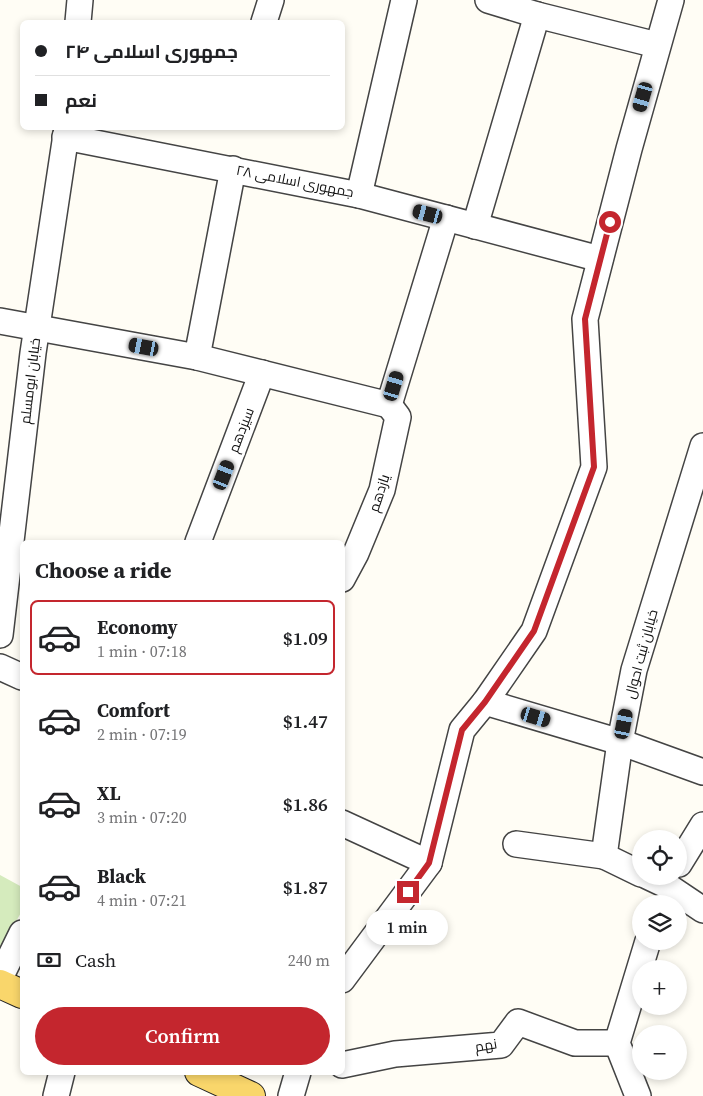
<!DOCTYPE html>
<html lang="en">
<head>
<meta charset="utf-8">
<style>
  body { margin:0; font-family:"Source Serif 4",Cairo,serif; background:#f2f2f2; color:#202124; height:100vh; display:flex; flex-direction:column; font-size:19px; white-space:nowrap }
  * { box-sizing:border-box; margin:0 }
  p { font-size:16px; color:#757577 }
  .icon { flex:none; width:28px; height:28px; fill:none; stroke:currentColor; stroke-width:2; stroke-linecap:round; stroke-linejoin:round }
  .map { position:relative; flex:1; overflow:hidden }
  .sheet { position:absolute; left:20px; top:540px; width:325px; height:535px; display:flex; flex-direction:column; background:#fff; border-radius:8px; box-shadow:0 2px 8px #0003 }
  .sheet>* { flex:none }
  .guide { position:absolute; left:20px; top:20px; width:325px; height:110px; border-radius:8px; box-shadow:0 2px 8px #0003; display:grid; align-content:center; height:110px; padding:0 15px; background:#fff }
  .controls { position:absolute; left:632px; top:830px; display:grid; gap:10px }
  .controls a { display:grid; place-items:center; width:55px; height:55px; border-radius:50%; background:#fff; box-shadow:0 2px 8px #0003; font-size:25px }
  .end { position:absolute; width:22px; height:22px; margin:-11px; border:6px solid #c4262e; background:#fff; box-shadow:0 0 0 2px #fff }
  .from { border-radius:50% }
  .bubble { position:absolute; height:35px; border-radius:18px; background:#fff; box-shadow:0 2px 8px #0003; font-size:16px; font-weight:600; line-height:35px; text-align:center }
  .car { position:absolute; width:15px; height:30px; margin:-15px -8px; border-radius:6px; box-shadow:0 0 4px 1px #0007; background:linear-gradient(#222 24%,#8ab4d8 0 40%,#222 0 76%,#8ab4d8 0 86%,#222 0) }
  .guide b { display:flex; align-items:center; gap:18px; height:48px; font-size:19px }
  .guide b+b { border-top:1px solid #e0e0e0 }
  .guide i { width:12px; height:12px; background:#202124 }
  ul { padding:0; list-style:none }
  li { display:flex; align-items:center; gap:15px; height:75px; margin:0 10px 8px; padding:0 5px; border:2px solid transparent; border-radius:8px }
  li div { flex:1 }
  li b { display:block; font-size:19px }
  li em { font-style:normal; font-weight:600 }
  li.current { border-color:#c4262e }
  li>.icon { width:45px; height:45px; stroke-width:1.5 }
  h2 { padding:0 15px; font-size:22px; line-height:60px }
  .pay { display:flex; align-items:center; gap:12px; height:55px; padding:0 15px; font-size:19px }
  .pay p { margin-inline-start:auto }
  .cta { display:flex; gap:10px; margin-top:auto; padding:10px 15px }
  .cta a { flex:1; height:58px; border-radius:30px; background:#c4262e; color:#fff; font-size:20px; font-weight:600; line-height:58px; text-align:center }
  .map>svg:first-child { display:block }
</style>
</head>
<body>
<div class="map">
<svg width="703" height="1096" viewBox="0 0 703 1096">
  <rect width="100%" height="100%" fill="#fffdf5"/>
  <!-- green -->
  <polygon fill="#d5ebbd" points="0,875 22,887 22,911 0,949"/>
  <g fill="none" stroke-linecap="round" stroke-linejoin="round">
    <defs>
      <g id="minor">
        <polyline points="488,0 537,15 657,45"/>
        <polyline points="78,22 80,0"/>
        <polyline points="264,22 271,0"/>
        <polyline points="65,137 359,195 404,0"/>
        <polyline points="359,195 600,259"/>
        <polyline points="475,226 537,15"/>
        <polyline points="0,321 197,357 389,405 446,218"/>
        <polyline points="197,357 233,169"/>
        <polyline points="198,542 262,373"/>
        <polyline points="342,579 356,553 382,490 398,417 389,405"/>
        <polyline points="0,635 33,353 67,128"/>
        <polyline points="0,667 22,677"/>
        <polyline points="485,702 620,742 703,772"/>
        <polyline points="342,823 429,863"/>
        <polyline points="516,844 604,856"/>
        <polyline points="679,864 703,825"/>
        <polyline points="641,874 604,856 620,742 634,670 703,446"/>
        <polyline points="647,876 666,885 703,910"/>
        <polyline points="0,978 22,933"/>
        <polyline points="342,980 429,863 462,730 485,702 534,631 594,467 585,319 629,149 671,0"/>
        <polyline points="342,1065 395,1054 501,1045 518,1022 575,1043 617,1043"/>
        <polyline points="56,1096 62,1072"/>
        <polyline points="291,1096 298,1072"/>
        <polyline points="638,1096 617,1043 648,941"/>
      </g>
      <g id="major">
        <polyline points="0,984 22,994"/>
        <polyline points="199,1072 251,1096"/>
      </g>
    </defs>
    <!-- minor casing -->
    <use href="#minor" stroke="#444" stroke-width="28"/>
    <!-- major casing -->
    <use href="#major" stroke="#222" stroke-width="30"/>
    <!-- minor -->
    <use href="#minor" stroke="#fff" stroke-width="25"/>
    <!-- major -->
    <use href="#major" stroke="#f9d66b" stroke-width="28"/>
  </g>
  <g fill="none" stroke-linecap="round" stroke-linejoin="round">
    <!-- route -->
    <polyline stroke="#c4262e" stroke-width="6" points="408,892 429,863 462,730 485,702 534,631 594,467 585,319 610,222"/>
  </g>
  <g text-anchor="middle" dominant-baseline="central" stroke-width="5" stroke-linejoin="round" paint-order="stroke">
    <!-- street labels -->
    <g font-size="14" fill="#111" stroke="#fff">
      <text transform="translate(295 181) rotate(11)">جمهوری اسلامی ۲۸</text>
      <text transform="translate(30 381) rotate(-83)">خیابان ابومسلم</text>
      <text transform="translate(241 430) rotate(-69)">سیزدهم</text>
      <text transform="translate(379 493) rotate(-72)">یازدهم</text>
      <text transform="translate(641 654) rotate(-75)">خیابان ثبت احوال</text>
      <text transform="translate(486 1045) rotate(-9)">نهم</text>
    </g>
  </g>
</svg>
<div class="controls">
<a><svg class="icon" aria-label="locate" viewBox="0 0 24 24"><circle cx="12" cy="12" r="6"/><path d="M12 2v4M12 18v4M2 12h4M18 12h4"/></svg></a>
<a><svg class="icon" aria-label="layers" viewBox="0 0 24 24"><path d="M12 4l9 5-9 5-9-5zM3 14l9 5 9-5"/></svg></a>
<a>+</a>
<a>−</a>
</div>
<i class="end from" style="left:610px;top:222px"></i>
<i class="end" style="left:408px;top:892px"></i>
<div class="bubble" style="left:366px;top:910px;width:82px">1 min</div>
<i class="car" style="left:643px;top:97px;rotate:196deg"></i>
<i class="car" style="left:428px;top:214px;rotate:285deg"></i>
<i class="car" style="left:144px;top:347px;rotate:281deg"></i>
<i class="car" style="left:394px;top:386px;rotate:17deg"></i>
<i class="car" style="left:224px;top:475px;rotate:21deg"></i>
<i class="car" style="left:536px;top:717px;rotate:107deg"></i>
<i class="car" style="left:624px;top:724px;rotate:11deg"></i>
<div class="guide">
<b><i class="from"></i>جمهوری اسلامی ۲۴</b>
<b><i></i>نعم</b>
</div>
<section class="sheet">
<h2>Choose a ride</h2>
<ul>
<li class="current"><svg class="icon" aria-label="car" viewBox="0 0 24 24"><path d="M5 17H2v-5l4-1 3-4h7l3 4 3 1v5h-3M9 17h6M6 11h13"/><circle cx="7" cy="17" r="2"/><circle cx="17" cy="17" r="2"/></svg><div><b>Economy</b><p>1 min · 07:18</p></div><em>$1.09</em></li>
<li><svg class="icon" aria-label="car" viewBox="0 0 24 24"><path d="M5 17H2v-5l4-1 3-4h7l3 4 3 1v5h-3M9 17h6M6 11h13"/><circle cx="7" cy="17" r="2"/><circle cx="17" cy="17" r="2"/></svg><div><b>Comfort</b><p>2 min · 07:19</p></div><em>$1.47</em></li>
<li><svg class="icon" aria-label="car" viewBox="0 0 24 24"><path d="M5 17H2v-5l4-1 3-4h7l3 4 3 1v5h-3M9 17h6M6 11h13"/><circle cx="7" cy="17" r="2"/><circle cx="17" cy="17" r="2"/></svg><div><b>XL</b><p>3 min · 07:20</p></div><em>$1.86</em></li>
<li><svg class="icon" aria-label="car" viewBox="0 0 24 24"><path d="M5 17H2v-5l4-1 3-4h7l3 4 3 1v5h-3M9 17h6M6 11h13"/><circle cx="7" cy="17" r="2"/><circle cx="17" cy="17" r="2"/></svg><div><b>Black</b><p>4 min · 07:21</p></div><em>$1.87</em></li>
</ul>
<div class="pay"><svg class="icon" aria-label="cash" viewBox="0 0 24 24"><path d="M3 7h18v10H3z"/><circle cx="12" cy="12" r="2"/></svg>Cash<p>240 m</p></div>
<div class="cta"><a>Confirm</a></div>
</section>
</div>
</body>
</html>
